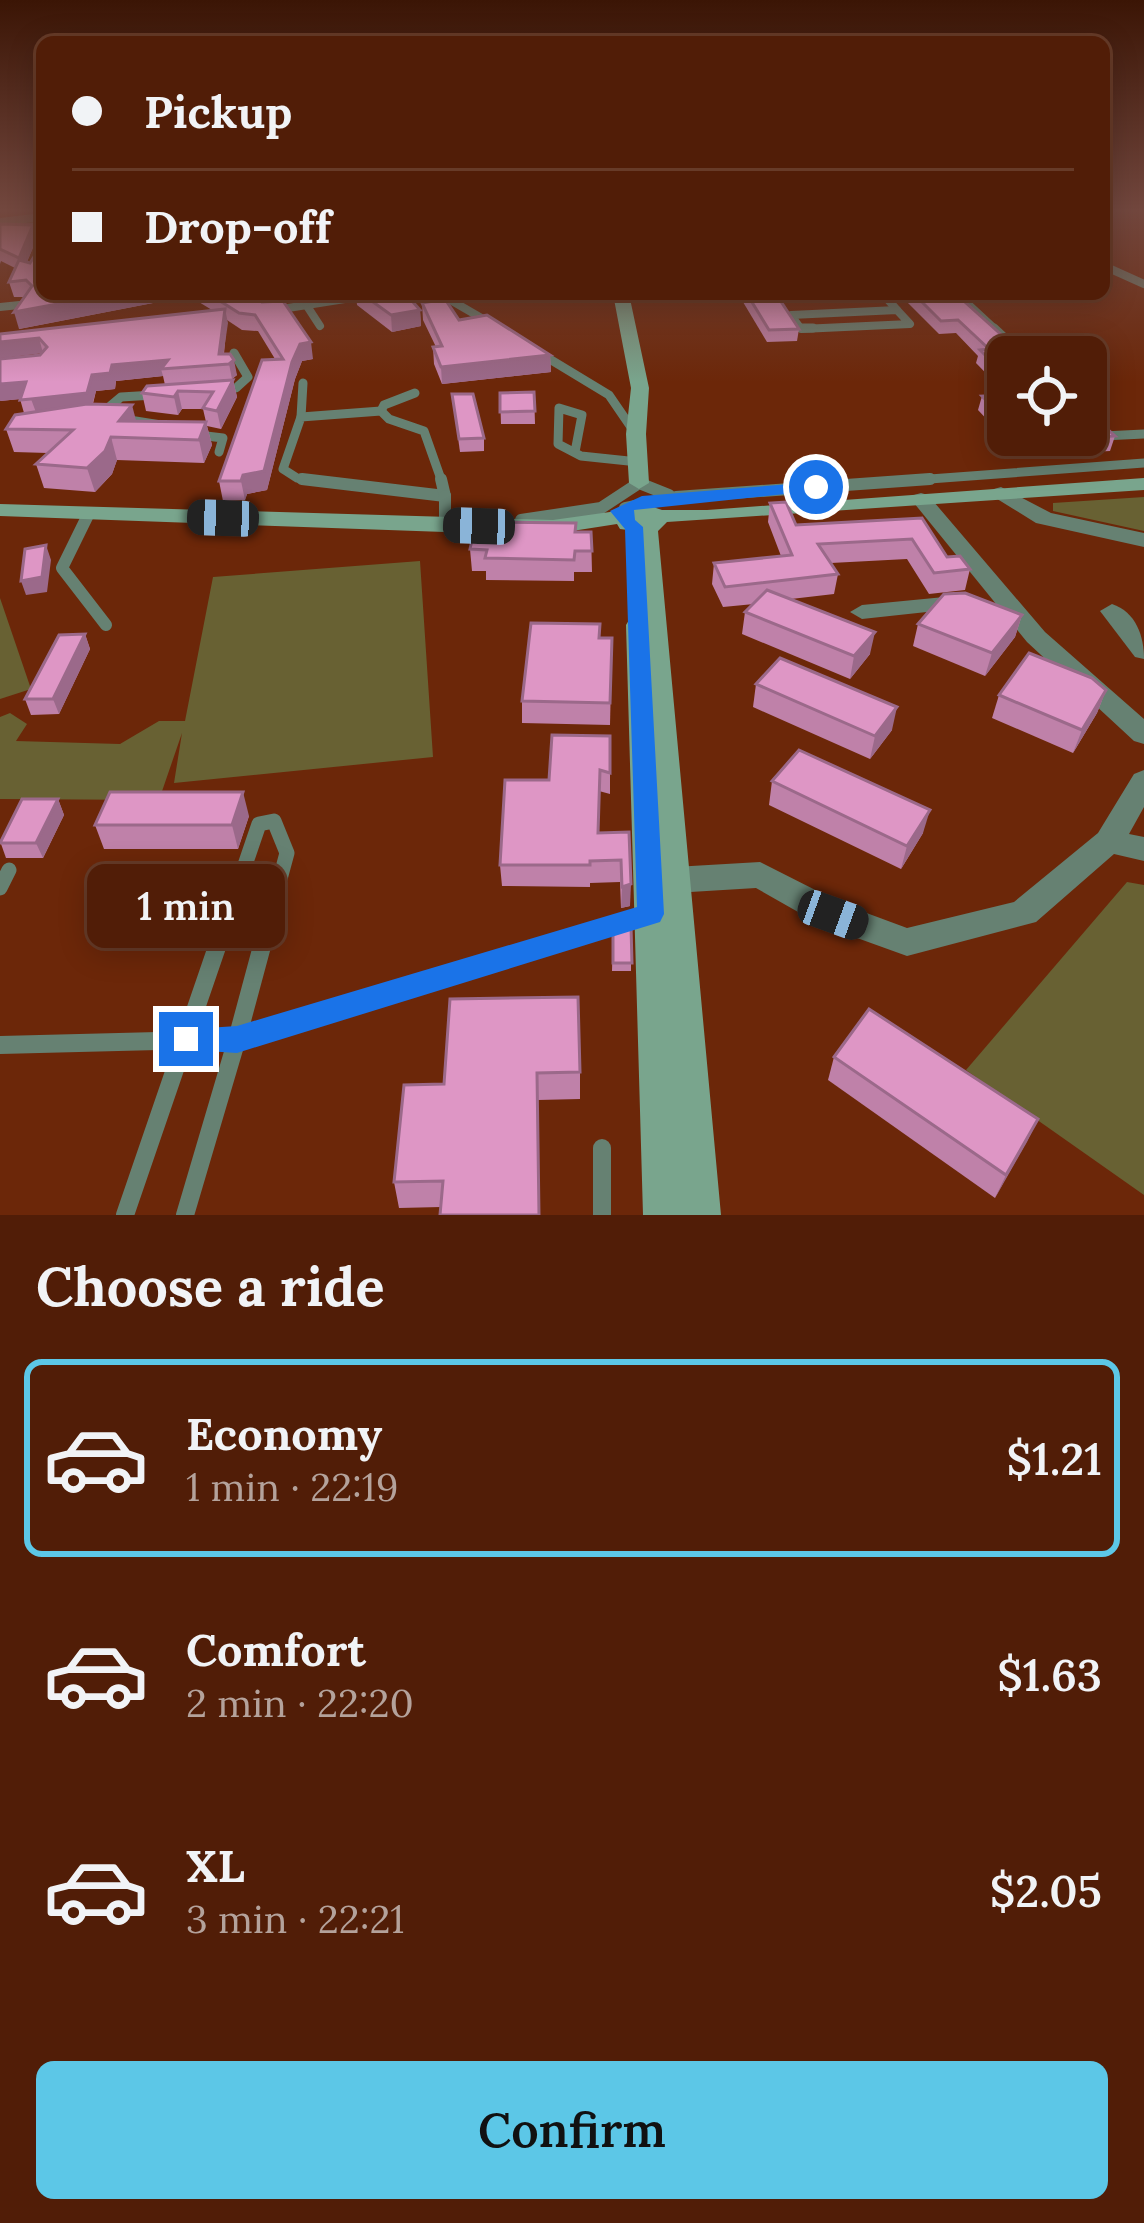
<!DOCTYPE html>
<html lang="en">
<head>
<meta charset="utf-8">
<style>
  body { margin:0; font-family:Lora,serif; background:#572611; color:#f1f3f6; height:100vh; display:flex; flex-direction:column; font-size:45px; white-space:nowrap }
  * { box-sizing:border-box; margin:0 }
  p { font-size:39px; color:#b4a29b }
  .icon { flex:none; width:66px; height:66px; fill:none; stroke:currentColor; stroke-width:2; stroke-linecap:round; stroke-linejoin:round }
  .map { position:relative; height:1215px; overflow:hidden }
  .details { display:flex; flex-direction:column; background:#511d07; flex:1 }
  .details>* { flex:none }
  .top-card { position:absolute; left:36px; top:36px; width:1074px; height:264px; border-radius:18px; box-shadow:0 6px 30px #0003,0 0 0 3px #673b28; display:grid; align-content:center; height:264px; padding:0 36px; background:#511d07 }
  .tools { position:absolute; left:987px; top:336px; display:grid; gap:24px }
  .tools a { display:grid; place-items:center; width:120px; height:120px; border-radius:18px; background:#511d07; box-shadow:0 6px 30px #0003,0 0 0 3px #673b28; font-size:60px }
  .end { position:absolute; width:54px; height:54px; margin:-27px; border:15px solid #1a73e8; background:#fff; box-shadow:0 0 0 6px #fff }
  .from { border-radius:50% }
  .bubble { position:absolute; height:84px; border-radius:18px; background:#511d07; box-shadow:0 6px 30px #0003,0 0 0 3px #673b28; font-size:39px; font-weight:600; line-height:84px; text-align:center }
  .car { position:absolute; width:36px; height:72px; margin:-36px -18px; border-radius:15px; box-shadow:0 0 9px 3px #0007; background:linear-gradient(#222 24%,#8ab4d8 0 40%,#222 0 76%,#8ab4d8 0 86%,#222 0) }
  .top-card b { display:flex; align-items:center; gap:42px; height:114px; font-size:45px }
  .top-card b+b { border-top:3px solid #673b28 }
  .top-card i { width:30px; height:30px; background:#f1f3f6 }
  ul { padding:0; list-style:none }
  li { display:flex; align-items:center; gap:36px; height:198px; margin:0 24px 18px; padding:0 12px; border:6px solid transparent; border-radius:18px }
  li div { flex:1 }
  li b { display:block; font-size:45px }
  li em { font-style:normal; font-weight:600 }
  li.selected { border-color:#5cc7e7 }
  li>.icon { width:108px; height:108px; stroke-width:1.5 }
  h2 { padding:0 36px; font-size:54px; line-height:144px }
  .cta { display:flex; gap:24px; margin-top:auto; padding:24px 36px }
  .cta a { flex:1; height:138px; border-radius:18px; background:#5cc7e7; color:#111; font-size:48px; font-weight:600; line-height:138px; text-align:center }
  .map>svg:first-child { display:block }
</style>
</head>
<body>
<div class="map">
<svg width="1144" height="1215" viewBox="0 0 1144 1215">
  <rect width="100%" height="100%" fill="#6c2709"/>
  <!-- green -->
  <g fill="#686133">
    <polygon points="1144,497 1144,531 1053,511 1053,503"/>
    <polygon points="420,561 433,757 174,783 182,733 159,800 0,799 0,717 10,713 27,724 16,741 120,744 159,721 185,721 213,577"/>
    <polygon points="0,598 31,689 0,699"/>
    <polygon points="1127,882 1144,885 1144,1195 966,1070"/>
  </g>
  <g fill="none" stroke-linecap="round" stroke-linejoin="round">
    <!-- lane-far4 -->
    <g stroke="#668172" stroke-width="8">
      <polyline points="1,222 42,217"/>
      <polyline points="0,230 40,226 42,232"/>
      <polyline points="1104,266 1144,284"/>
      <polyline points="259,294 269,311 370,295"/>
      <polyline points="440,294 490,323"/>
      <polyline points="883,294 897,310"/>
      <polyline points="957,294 997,331"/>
      <polyline points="307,306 320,326"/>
      <polyline points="0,307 29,304"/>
      <polygon points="897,310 910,324 801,329 791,315"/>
    </g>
    <!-- lane-far3 -->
    <g stroke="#668172" stroke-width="9">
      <polyline points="801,328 813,328"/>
      <polyline points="994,328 1025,357"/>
      <polyline points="538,352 609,395 635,433"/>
      <polyline points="222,389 236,388 248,377 234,353"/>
      <polyline points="381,411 384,405 415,393"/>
      <polyline points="102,413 121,397 154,395"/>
      <polyline points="301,417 303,383"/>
      <polyline points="123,419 167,426"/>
      <polyline points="1086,420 1103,436 1144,434"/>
      <polyline points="198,435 223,438 219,452"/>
      <polyline points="575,452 582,415 559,408 558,444 581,456 638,462"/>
      <polyline points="326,482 297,478 283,469 301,417 381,411 389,419 424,431 442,482"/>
      <polyline points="889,482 1144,463"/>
    </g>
    <!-- lane-far2 -->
    <g stroke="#668172" stroke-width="12">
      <polyline points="302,479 445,496"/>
      <polyline points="441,479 445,496"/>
      <polyline points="445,496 445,525"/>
      <polyline points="625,508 676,497 930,479"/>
      <polyline points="89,513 62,568 106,625"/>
      <polyline points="521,520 601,508 639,483 669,495"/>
    </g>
    <!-- lane-far1 -->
    <g stroke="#668172" stroke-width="15">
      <polyline points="0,888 9,870"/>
      <polyline points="229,912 259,824 274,821 287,853 271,912"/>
    </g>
    <!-- lane -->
    <g stroke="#668172" stroke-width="18">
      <polyline points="237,1039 649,914"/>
      <polyline points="237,1039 272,909"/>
      <polyline points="0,1045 237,1039 185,1215"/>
      <polyline points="602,1148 602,1215"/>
      <polyline points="125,1215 230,909"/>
    </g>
    <!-- street -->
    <g fill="#668172" fill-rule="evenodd">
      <polygon points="1001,487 1051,513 1144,533 1144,547 1036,523 994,497 991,493 994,489"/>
      <polygon points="921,493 928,495 1045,632 1144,719 1144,744 1134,741 1027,642 914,503 911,499 914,495"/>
      <polygon points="965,595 977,602 973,607 862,619 850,612 862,605"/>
      <path d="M 1112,604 C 1136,612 1144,636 1144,659 L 1135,657 L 1100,611 Z"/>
      <polygon points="1144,770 1144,807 1129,834 1144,837 1144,861 1114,854 1036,922 907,956 821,925 756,888 674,893 663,889 658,880 663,871 674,867 760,862 845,905 907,928 1014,902 1098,833 1134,774"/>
    </g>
    <!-- secondary -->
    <g fill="#79a58d" fill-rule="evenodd">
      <polygon points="613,294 629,294 649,388 646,434 649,483 639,489 629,483 626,434 631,388"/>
      <polygon points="1144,478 1144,490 667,522 658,531 721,1215 643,1215 626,625 629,620 642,618 636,531 620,529 617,524 553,534 501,534 0,516 0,504 553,520 617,511 638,502 662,510 707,510"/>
    </g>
  </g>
  <!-- wall -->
  <g fill="#bf81a9">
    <polygon points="0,224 37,238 27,262 42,294 257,294 313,359 302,361 295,379 267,490 247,494 245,500 223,501 219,481 275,359 258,331 242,330 227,320 224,354 237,375 232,379 165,385 163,376 116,381 115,389 96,391 93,404 137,421 206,422 203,409 182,409 178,415 146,411 142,393 233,380 237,397 221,429 207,426 212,445 204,463 117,460 112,474 95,492 44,488 36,464 48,453 14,452 6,429 24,413 20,399 0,401 42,353 0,358 0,334 212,310 189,296 19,329 25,297 14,297 9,282 15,268 1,261 0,264"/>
    <polygon points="356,294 406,294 420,310 421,326 392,332 357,305"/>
    <polygon points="741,294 776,294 799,329 797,341 767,342 740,297"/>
    <polygon points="899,294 956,294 1008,357 1008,425 993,426 978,410 982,396 1007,395 976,363 978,356 956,333 939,334"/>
    <polygon points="422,303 459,320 550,355 551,372 442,384 434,364 433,347 436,347 423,320"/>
    <polygon points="534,392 535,424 501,424 500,393"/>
    <polygon points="452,394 484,438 484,451 460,452"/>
    <polygon points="1086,410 1115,436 1110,451 1090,452 1073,435 1086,435"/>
    <polygon points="770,503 796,525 922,518 947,557 970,569 965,590 929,594 907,559 831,563 838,574 834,594 791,599 870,654 850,679 742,634 745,612 754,604 723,607 712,584 714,563 781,556 768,522"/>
    <polygon points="576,532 591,532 592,572 574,572 574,581 486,580 486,571 472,571 470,549"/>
    <polygon points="1022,615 1015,637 985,676 913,646 918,624"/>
    <polygon points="85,634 90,649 59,714 31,715 25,699"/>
    <polygon points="599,638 612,638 610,725 522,723 522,701"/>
    <polygon points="756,684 892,730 870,759 753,707"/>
    <polygon points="1106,690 1097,713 1073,753 992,718 999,695"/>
    <polygon points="610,736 610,794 599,791 598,833 629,832 630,906 621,908 620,882 590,883 590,887 502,886 500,865"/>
    <polygon points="772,781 923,833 901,869 769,805"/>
    <polygon points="58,799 64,815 43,858 6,858 0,841"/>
    <polygon points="249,816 238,849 104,849 95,825"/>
    <polygon points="631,926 631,971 612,971 613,931"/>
    <polygon points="450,999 580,1072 580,1099 538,1100 441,1207 399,1208 394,1182 444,1084"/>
    <polygon points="834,1057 1038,1119 995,1198 828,1080"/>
  </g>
  <!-- shaded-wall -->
  <g fill="#9b698a">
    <polygon points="33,225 37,238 23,271 19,258"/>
    <polygon points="112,294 189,294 189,296 19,329 14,312"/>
    <polygon points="281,294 326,294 282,301"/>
    <polygon points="225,309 228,323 222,364 219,354"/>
    <polygon points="420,310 421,326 392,332 391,315"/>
    <polygon points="39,338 43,353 0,358 0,342"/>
    <polygon points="311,342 313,359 302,361 295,379 267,490 247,494 245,500 241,481 300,344"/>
    <polygon points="550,355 551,372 442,384 441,367"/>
    <polygon points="168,360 161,369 163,376 116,381 115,389 96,391 91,409 37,415 31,399 112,365"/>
    <polygon points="234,360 237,375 232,379 229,364"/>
    <polygon points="233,380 237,397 221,429 217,411"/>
    <polygon points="26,382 31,398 0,401 0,384"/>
    <polygon points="178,391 182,409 178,415 174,397"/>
    <polygon points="132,405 138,428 119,421"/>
    <polygon points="206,422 212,445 204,463 199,440"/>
    <polygon points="111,437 117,460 112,474 95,492 87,468"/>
    <polygon points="46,545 51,560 47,592 26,595 21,581"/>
    <polygon points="1022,615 1015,637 985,676 992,653"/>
    <polygon points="875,632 870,654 850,679 854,656"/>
    <polygon points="85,634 90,649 59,714 53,699"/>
    <polygon points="1106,690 1097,713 1073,753 1082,730"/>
    <polygon points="897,707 892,730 870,759 875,736"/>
    <polygon points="243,792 249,816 238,849 232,825"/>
    <polygon points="58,799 64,815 43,858 36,843"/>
    <polygon points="930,810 923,833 901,869 907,846"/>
    <polygon points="631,884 630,906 621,908 622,887"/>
    <polygon points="1038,1119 1027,1142 995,1198 1006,1175"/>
  </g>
  <!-- building -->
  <g fill="#de96c5" stroke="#9b698a" stroke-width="3">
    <polygon points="0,224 33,225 19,258 0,249"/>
    <polygon points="42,248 42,294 112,294 14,312 32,286 26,280 9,282 19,260 30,263 39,249"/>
    <polygon points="209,294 257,294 262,302 283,301 311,342 300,344 292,362 264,471 243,475 241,481 219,481 262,360 283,359 255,315 239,313"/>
    <polygon points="362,294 406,294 420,310 391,315"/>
    <polygon points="747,294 776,294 799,329 769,330"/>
    <polygon points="914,294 956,294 1026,357 1008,357 1008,378 980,350 989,349 958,320 941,321"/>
    <polygon points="445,299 459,320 487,315 550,355 441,367 433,347 442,346 422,303"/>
    <polygon points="225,309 219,354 230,354 234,360 229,364 161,369 168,360 112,365 110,373 92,375 87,393 31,399 20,400 26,382 0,384 0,359 40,355 47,347 39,338 0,342 0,334"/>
    <polygon points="233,380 217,411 203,408 213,392 178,391 174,397 142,393 147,386"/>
    <polygon points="534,392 535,411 500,412 500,393"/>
    <polygon points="452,394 473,394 484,438 459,439"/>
    <polygon points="1008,395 1008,411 997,412 982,396"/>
    <polygon points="87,404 132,405 119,421 206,422 199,440 111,437 105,451 87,468 36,464 73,430 6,429 15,415"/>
    <polygon points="1086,410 1115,436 1095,437 1086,429"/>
    <polygon points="786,502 796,525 922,518 947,557 960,556 970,569 934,573 912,539 818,544 838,574 725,587 714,563 792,555 770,503"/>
    <polygon points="491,522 576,523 575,532 591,532 592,551 575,551 574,560 485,558 487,550 470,549 474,531 489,531"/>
    <polygon points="46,545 42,577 21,581 25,549"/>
    <polygon points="767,590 875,632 854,656 745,612"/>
    <polygon points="965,593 1022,615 992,653 918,624 944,594"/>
    <polygon points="531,623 600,624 599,638 612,638 610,703 522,701"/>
    <polygon points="85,634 53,699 25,699 59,635"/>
    <polygon points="1029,653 1092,678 1106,690 1082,730 999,695"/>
    <polygon points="780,658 897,707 875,736 756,684"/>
    <polygon points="552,735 610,736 610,773 600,770 598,833 629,832 631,884 622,887 621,860 590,861 590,865 500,865 505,780 549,780"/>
    <polygon points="799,750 930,810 907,846 772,781"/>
    <polygon points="110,792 243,792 232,825 95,825"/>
    <polygon points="22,799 58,799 36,843 0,843"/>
    <polygon points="631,926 632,963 613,963 613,931"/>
    <polygon points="578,997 580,1072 537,1073 539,1215 440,1215 443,1181 394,1182 404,1085 444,1084 450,999"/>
    <polygon points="869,1009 1038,1119 1006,1175 834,1057"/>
  </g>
  <!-- sky -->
  <linearGradient id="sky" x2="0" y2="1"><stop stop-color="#3b1505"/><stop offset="0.55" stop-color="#72473e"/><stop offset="1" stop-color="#72473e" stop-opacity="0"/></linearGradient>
  <rect width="1144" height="382" fill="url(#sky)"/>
  <!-- route -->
  <polygon fill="#1a73e8" points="816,482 825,487 822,490 634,510 635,520 643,527 664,914 660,922 237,1053 176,1049 171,1039 176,1030 237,1026 637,907 625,529 610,511 642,496"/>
</svg>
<div class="tools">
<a><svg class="icon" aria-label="locate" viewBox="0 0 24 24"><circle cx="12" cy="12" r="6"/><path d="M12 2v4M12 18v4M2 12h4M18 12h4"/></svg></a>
</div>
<i class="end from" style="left:816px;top:487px"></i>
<i class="end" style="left:186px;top:1039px"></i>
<div class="bubble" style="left:87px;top:864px;width:198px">1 min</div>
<i class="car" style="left:223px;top:518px;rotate:272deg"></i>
<i class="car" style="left:479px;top:526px;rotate:272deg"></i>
<i class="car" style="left:833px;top:915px;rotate:110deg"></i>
<div class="top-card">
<b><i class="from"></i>Pickup</b>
<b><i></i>Drop-off</b>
</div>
</div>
<section class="details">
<h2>Choose a ride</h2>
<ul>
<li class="selected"><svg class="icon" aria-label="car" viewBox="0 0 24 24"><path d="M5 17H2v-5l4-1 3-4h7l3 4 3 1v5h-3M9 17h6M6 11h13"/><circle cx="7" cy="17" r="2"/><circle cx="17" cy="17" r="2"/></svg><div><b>Economy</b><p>1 min · 22:19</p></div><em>$1.21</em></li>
<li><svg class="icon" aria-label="car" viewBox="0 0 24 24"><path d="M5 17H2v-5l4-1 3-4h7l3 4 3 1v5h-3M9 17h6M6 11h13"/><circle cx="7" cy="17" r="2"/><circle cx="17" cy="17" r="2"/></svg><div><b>Comfort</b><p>2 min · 22:20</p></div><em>$1.63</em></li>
<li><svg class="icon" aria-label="car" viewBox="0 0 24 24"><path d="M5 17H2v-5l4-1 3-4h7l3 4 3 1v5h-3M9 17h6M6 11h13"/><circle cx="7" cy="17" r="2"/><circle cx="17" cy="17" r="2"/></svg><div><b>XL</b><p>3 min · 22:21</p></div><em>$2.05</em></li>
</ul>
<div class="cta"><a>Confirm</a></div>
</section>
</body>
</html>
